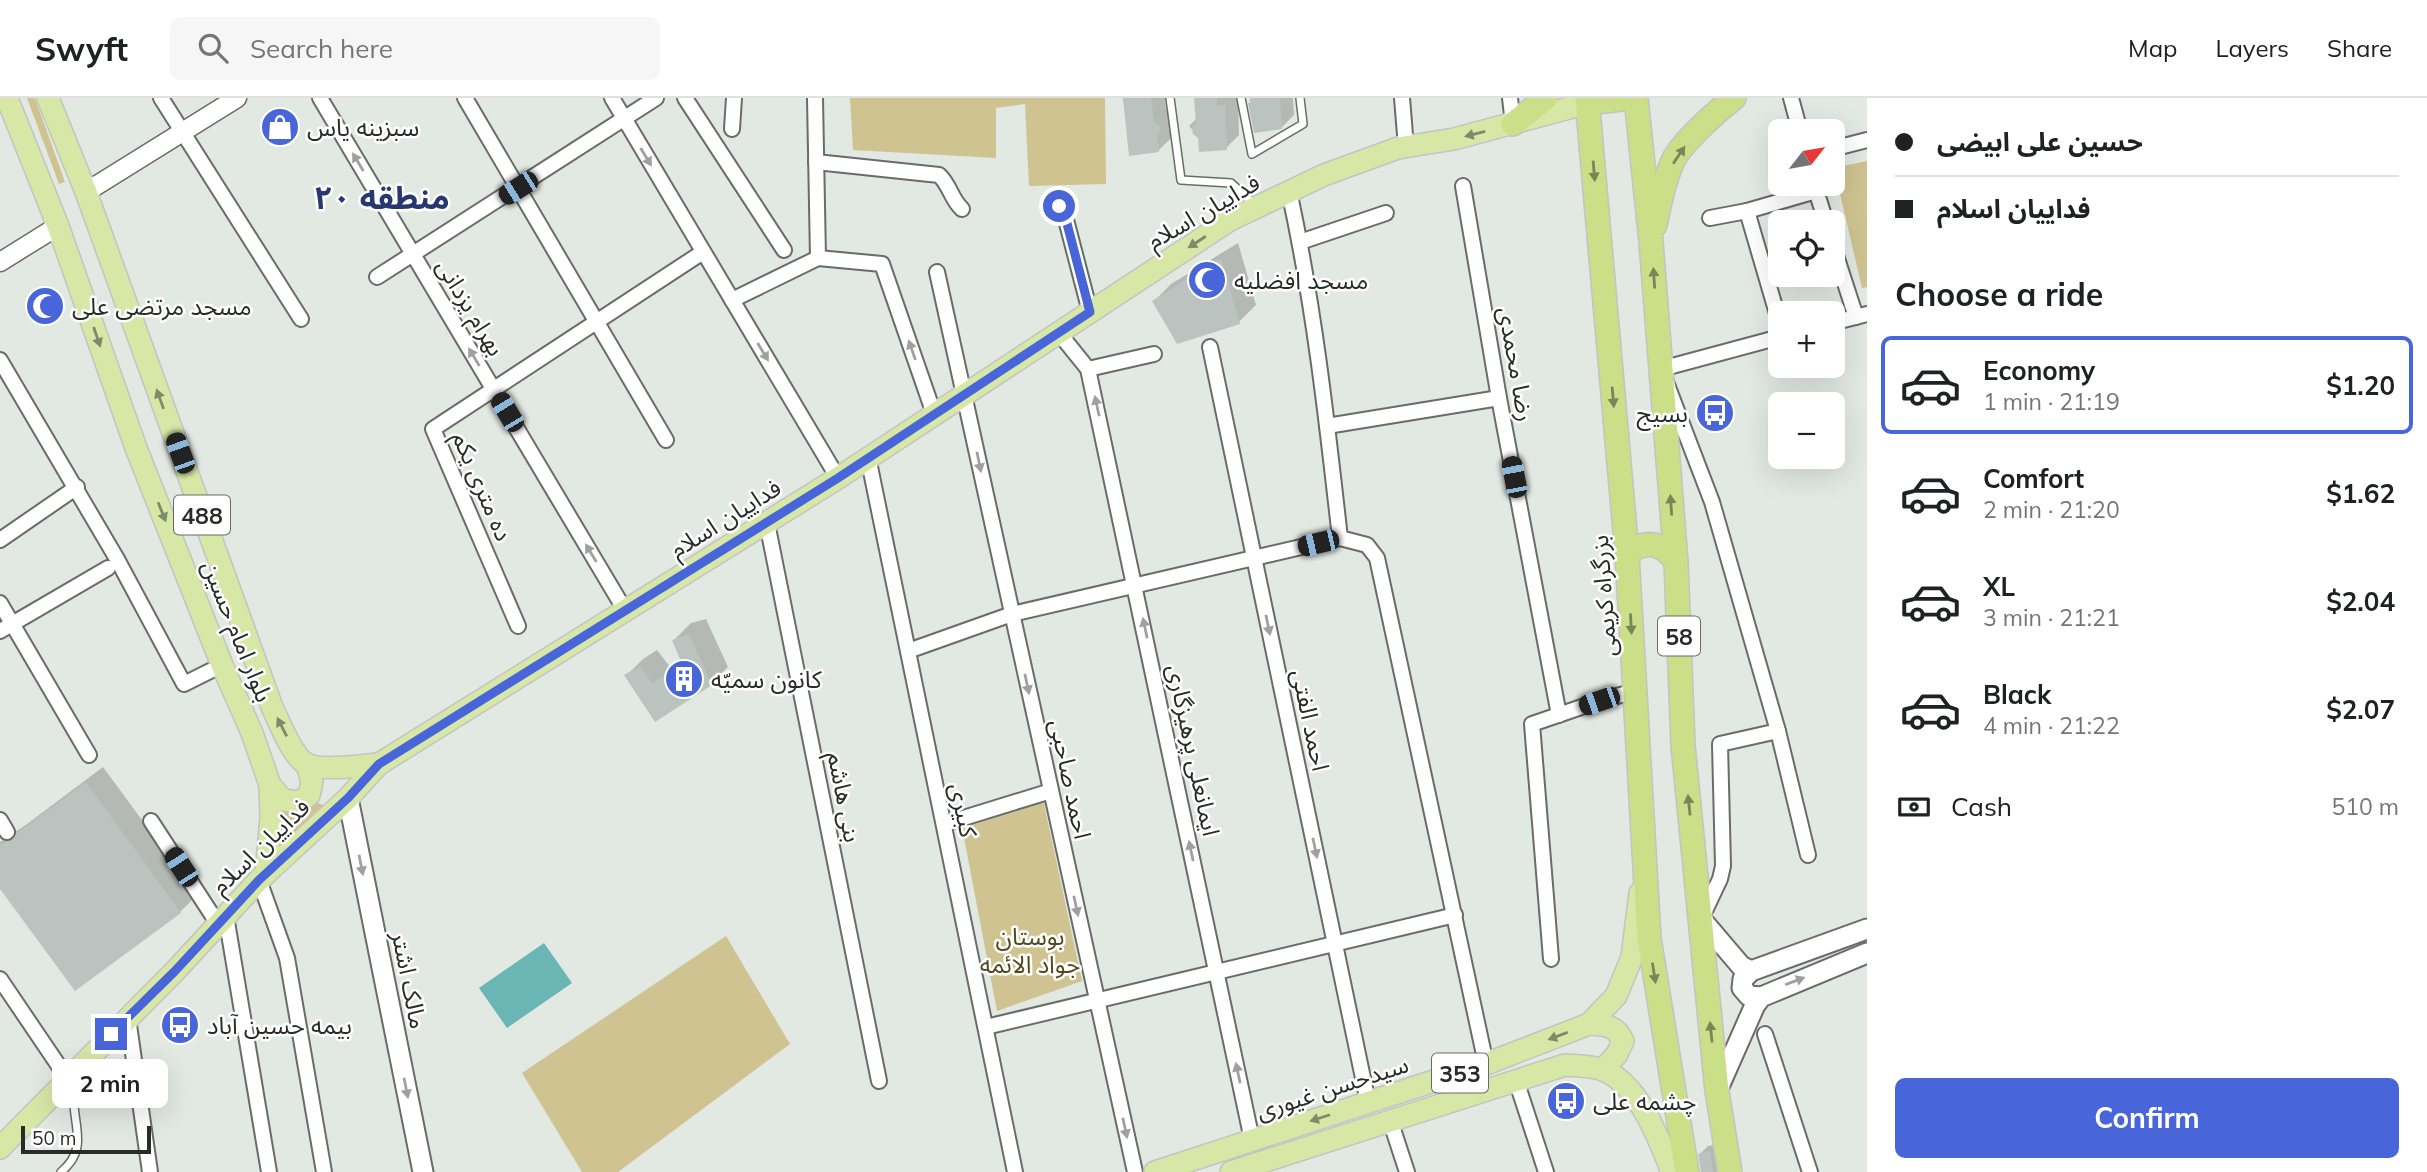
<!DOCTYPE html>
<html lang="en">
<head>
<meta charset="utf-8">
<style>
  body { margin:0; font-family:Mulish,"Noto Sans Arabic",sans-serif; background:#f6f6f6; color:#202124; height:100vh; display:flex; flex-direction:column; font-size:26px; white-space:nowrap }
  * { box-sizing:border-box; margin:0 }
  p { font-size:23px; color:#757577 }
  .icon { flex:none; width:38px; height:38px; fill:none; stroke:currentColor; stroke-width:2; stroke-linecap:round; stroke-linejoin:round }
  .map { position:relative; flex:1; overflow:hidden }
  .details { display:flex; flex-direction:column; background:#fff; width:560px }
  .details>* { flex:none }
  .top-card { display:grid; align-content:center; height:154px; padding:0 28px; background:#fff }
  .needle { width:46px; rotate:59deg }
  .fabs { position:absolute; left:1768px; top:21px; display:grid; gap:14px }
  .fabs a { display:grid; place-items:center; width:77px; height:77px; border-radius:10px; background:#fff; box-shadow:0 7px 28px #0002; font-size:35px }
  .scale { position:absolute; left:21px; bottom:18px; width:130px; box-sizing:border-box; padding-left:7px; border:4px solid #292b29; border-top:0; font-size:19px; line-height:24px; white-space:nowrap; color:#292b29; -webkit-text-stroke:5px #fff; paint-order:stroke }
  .end { position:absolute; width:32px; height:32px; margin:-16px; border:9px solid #4865d9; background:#fff; box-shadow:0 0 0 4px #fff }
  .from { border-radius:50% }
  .bubble { position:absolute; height:49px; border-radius:10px; background:#fff; box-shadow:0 7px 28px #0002; font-size:23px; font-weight:700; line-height:49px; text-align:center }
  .car { position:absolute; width:21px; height:42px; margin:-21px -10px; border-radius:9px; box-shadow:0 0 5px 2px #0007; background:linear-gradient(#222 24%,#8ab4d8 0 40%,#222 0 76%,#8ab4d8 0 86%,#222 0) }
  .top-card b { display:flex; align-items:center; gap:24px; height:66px; font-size:26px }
  .top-card b+b { border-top:2px solid #e0e0e0 }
  .top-card i { width:18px; height:18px; background:#202124 }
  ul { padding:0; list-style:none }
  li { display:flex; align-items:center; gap:21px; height:98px; margin:0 14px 10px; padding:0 14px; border:4px solid transparent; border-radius:10px }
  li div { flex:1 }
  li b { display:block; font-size:26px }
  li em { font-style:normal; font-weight:700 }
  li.selected { border-color:#4865d9 }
  li>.icon { width:63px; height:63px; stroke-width:1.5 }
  h2 { padding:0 28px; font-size:32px; line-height:84px }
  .pay { display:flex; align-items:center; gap:18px; height:77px; padding:0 28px; font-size:26px }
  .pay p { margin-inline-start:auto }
  .action { display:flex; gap:14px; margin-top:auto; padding:14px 28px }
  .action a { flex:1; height:80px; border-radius:10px; background:#4865d9; color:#fff; font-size:28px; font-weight:700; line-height:80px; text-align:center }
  header { display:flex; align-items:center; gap:42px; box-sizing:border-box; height:98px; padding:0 35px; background:#fff; border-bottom:2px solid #e0e0e0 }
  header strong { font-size:33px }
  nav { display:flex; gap:38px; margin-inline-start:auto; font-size:24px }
  .search { width:490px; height:63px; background:#f6f6f6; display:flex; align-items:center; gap:18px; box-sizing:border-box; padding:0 24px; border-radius:10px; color:#757577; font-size:26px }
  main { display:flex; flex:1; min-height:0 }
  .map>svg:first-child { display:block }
</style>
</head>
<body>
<header>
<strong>Swyft</strong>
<div class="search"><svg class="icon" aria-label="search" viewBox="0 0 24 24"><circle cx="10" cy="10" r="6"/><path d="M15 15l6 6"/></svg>Search here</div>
<nav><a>Map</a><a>Layers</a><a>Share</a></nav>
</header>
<main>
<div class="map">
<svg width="1867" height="1074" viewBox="0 0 1867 1074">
  <rect width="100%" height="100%" fill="#e2e8e2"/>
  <!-- green -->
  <g fill="#cfc392">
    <polygon points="27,0 35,0 65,84 59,86"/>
    <polygon points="850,0 1105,0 1106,86 1029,88 1025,6 996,10 996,60 853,52"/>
    <polygon points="1867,63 1867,189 1862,190 1834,70"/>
    <polygon points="267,676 298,698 326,708 276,756"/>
    <polygon points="1043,701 1082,883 997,913 961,724"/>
    <polygon points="726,838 790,946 618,1074 582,1074 522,975"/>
  </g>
  <!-- water -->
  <polygon fill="#69b6b5" points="544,845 572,885 507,930 479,890"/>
  <!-- shadow -->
  <g fill="#0003">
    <polygon points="1123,0 1165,0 1166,11 1172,19 1169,23 1171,40 1159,52 1131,56"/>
    <polygon points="1200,0 1238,0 1239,37 1226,50 1199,39 1189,28 1201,16"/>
    <polygon points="1252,0 1293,0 1294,17 1281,30"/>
    <polygon points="1238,145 1256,207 1239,224 1178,244 1154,203 1171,186"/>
    <polygon points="706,521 728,569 711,586 655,622 626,578 643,561 657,552 670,569 682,562 674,542 691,525"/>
    <polygon points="103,669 197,797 180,814 0,788 0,744 27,726"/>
    <polygon points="1718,1046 1721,1074 1702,1074 1700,1056 1708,1048"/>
  </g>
  <!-- building -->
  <g fill="#bbc3c0">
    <polygon points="1123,0 1151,0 1154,23 1159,28 1161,33 1157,38 1159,54 1129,58"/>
    <polygon points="1194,0 1217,0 1217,8 1225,7 1227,52 1199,54 1198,40 1193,36 1192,30 1196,26"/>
    <polygon points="1250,0 1280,0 1282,31 1254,35 1248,5 1250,5"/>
    <polygon points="1221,160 1240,226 1177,246 1152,203"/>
    <polygon points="689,536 712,587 655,624 624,577 640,568 652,585 682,566 672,542"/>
    <polygon points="86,684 181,815 75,893 0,791 0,747 12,742 17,735"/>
    <polygon points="1710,1053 1713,1074 1701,1074 1698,1056"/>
  </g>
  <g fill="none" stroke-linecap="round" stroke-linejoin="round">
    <defs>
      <g id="service">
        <polyline points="1170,0 1181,82 1231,85 1254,106"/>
        <polyline points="1241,0 1252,56 1303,26 1300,0"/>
        <path d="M 61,1074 C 86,1053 76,1034 74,1007 C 74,998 76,988 77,980"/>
      </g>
      <g id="minor">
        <polyline points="161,0 301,221"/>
        <polyline points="320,0 626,514"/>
        <polyline points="465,0 666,342"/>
        <polyline points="612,0 838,380"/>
        <polyline points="685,0 784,152"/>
        <polyline points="815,0 818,160"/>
        <polyline points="1402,0 1406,49"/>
        <polyline points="1510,0 1513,26"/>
        <polyline points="1791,0 1800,33"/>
        <polyline points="732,31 734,0"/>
        <polyline points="1832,51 1867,42"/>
        <path d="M 816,64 L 939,77 C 950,87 951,101 962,111"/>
        <polyline points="1814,86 1826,124"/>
        <polyline points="1463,88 1499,300 1559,617"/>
        <path d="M 1289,93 C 1314,207 1327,324 1340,440"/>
        <polyline points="1052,106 1059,108 1064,114 1090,214"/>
        <polyline points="1747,113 1780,226"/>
        <polyline points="1710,120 1747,113 1816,93"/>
        <polyline points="1300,144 1386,115"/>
        <polyline points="1832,145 1856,219"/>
        <polyline points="818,160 882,166 934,316"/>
        <polyline points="937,174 1135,1074"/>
        <polyline points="377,179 656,0"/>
        <polyline points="732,202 818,160"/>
        <polyline points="1832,225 1867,216"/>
        <polyline points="1059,235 1088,271 1252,1042"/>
        <polyline points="1780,239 1661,271 1712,404 1778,633 1808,757"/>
        <polyline points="1210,249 1368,1004"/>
        <polyline points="0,262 117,461 184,586 210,573"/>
        <polyline points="1088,271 1154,256"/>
        <polyline points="1327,328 1499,300"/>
        <polyline points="868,359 1015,1074"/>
        <polyline points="767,425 879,983"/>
        <polyline points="0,442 77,389"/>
        <polyline points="0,505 89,657"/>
        <polyline points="518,528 433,331 703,154"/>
        <polyline points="0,533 108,470"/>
        <polyline points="908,553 1012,516 1340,440 1367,447 1377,460 1486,966"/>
        <polyline points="0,722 7,734"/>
        <polyline points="151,723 218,826"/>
        <polyline points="944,726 1051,693"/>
        <polyline points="259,782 287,860 324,1074"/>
        <polyline points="226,818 269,1074"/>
        <polyline points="1702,819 1720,781 1723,768 1720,646 1778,633"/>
        <polyline points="1551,861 1532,626 1599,603 1635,593"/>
        <polyline points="0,881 67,980"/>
        <polyline points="128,920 150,1074"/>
        <polyline points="986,929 1455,817"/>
        <polyline points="1765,936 1810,1074"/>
        <polyline points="1516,982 1546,1074"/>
        <polyline points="1390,1022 1407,1074"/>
      </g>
      <g id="tertiary">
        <polyline points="86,94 237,0"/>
        <polyline points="0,164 58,128"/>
      </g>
      <g id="secondary">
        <polyline points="348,700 423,1074"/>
        <polyline points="1701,821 1741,868 1751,873"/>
        <polyline points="1761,899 1749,898 1742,890 1743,881 1751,873 1867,831"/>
        <polyline points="1717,993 1755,907 1761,899 1867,855"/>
      </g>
      <g id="primary">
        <polyline points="7,0 58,128 136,350 222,567 252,635 270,687 271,719 266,776"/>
        <path d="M 48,0 L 86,94 L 272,609 C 279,623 292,658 306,666 C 320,673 362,668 379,666"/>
        <polyline points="270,687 283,702 299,704 309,697 312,684 307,666"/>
        <path d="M 1589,926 C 1605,927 1616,927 1623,943 L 1617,956 L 1603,972"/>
        <polyline points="0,1050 175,873 259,782 348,700 379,666 838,380 1230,122 1324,77 1398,50 1454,41 1588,5"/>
        <polyline points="1155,1074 1486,966 1589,926 1616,898 1632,859 1640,795"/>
        <path d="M 1231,1074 L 1565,967 C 1577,968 1593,968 1603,972 C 1639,986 1659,1041 1672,1074"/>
      </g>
      <g id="trunk">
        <polyline points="1587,0 1627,456 1649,840 1687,1074"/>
        <polyline points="1636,0 1651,144 1676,464 1683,647 1717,993 1730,1074"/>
        <polyline points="1588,5 1629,0"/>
        <polyline points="1513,26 1546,0"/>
        <path d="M 1655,127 C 1659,107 1665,77 1675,59 C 1687,40 1716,14 1734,0"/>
        <path d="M 1627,456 C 1645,441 1663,444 1676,464"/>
      </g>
    </defs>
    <!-- service casing -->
    <use href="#service" stroke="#686d68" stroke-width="10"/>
    <!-- minor casing -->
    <use href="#minor" stroke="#686d68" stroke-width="18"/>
    <!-- tertiary casing -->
    <use href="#tertiary" stroke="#686d68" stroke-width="21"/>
    <!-- secondary casing -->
    <use href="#secondary" stroke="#686d68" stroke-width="23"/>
    <!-- primary casing -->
    <use href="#primary" stroke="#c3c4c3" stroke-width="24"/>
    <!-- trunk casing -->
    <use href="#trunk" stroke="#c3c4c3" stroke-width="26"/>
    <!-- service -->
    <use href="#service" stroke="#fff" stroke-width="7"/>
    <!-- minor -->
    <use href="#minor" stroke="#fff" stroke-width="14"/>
    <!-- tertiary -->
    <use href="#tertiary" stroke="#fff" stroke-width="18"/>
    <!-- secondary -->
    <use href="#secondary" stroke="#fff" stroke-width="19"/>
    <!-- primary -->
    <use href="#primary" stroke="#d7e7a6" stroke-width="21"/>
    <!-- trunk -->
    <use href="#trunk" stroke="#cadf88" stroke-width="23"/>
  </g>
  <!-- one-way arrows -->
  <defs><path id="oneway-solid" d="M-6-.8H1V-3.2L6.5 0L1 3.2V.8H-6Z" transform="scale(1.75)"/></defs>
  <g fill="#808968">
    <use href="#oneway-solid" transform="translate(1475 36) rotate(166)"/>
    <use href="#oneway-solid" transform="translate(1197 144) rotate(147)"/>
    <use href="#oneway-solid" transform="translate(97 239) rotate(71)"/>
    <use href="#oneway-solid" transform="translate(160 301) rotate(-110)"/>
    <use href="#oneway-solid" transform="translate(162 414) rotate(68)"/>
    <use href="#oneway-solid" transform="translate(282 629) rotate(-117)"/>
    <use href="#oneway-solid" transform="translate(1558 938) rotate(159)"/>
    <use href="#oneway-solid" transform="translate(1320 1020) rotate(162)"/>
  </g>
  <g fill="#7a8558">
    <use href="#oneway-solid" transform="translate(1679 57) rotate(-56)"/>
    <use href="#oneway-solid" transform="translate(1594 73) rotate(85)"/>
    <use href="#oneway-solid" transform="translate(1654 180) rotate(-94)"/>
    <use href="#oneway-solid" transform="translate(1613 299) rotate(85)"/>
    <use href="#oneway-solid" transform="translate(1671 407) rotate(-94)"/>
    <use href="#oneway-solid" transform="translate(1631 526) rotate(87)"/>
    <use href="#oneway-solid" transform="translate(1689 707) rotate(-96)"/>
    <use href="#oneway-solid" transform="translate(1654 875) rotate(81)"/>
    <use href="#oneway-solid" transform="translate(1711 934) rotate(-96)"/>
  </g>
  <g fill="#9fa09f">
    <use href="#oneway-solid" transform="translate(646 59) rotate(59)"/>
    <use href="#oneway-solid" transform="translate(358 64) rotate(-121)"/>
    <use href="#oneway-solid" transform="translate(912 252) rotate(-109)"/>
    <use href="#oneway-solid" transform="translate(763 254) rotate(59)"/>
    <use href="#oneway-solid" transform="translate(474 259) rotate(-121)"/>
    <use href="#oneway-solid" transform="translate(1097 308) rotate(-102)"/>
    <use href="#oneway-solid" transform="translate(979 364) rotate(78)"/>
    <use href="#oneway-solid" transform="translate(591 455) rotate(-121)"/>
    <use href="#oneway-solid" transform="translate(1268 527) rotate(78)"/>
    <use href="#oneway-solid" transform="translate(1145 530) rotate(-102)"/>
    <use href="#oneway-solid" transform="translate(1027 586) rotate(78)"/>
    <use href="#oneway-solid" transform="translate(1315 750) rotate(78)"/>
    <use href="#oneway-solid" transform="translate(1191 753) rotate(-102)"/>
    <use href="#oneway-solid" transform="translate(361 767) rotate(79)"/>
    <use href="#oneway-solid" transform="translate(1076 808) rotate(78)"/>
    <use href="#oneway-solid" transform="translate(1795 883) rotate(-21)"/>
    <use href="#oneway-solid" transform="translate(1238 975) rotate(-102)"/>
    <use href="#oneway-solid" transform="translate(406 990) rotate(79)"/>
    <use href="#oneway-solid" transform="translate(1125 1030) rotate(78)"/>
  </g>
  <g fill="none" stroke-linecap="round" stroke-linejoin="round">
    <!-- route -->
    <polyline stroke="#4865d9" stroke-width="9" points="111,936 175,873 259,782 348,700 379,666 838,380 1090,214 1064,114 1059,108"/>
  </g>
  <!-- icons -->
  <defs>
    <symbol id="shop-disc" viewBox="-11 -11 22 22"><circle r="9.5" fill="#4865d9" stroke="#fff"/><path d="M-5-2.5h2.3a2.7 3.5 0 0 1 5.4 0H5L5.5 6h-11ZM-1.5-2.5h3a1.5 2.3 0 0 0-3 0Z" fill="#fff"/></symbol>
    <symbol id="mosque-disc" viewBox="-11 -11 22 22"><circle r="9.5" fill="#4865d9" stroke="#fff"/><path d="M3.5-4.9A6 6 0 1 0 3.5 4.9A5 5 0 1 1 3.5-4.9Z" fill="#fff"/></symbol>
    <symbol id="bus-disc" viewBox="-11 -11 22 22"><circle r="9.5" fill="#4865d9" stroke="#fff"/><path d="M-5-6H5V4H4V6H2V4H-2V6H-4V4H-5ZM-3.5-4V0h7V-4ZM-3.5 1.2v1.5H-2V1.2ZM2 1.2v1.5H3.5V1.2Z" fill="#fff"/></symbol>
    <symbol id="building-disc" viewBox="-11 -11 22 22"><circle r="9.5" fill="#4865d9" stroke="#fff"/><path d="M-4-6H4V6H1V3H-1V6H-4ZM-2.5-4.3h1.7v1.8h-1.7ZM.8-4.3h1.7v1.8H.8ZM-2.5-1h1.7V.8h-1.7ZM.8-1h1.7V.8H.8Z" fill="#fff"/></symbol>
  </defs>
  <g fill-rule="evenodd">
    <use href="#shop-disc" x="258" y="7" width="44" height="44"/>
    <use href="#mosque-disc" x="1185" y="160" width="44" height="44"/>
    <use href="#mosque-disc" x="23" y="186" width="44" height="44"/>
    <use href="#bus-disc" x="1693" y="293" width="44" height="44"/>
    <use href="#building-disc" x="662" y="559" width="44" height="44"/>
    <use href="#bus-disc" x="158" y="905" width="44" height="44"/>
    <use href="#bus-disc" x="1544" y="981" width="44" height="44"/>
  </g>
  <g text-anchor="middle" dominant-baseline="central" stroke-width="5" stroke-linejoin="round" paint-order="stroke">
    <!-- shield labels -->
    <g fill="#fff" stroke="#696b69" stroke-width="2">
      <rect x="174" y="397.5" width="56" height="39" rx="5"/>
      <rect x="1658" y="518.5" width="42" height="39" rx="5"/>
      <rect x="1432" y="955.5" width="56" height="39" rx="5"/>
    </g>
    <g font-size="23" font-weight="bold" fill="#292b29">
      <text x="202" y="417">488</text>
      <text x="1679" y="538">58</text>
      <text x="1460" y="975">353</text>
    </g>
    <!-- poi labels -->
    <g font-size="24" fill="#292b29" stroke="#fff" text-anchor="start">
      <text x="307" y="29">سبزینه یاس</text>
      <text x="1234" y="182">مسجد افضلیه</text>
      <text x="72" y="208">مسجد مرتضی علی</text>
      <text x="1688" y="315" text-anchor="end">بسیج</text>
      <text x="711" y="581">کانون سمیّه</text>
      <text x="207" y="927">بیمه حسین آباد</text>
      <text x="1593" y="1003">چشمه علی</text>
    </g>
    <!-- street labels -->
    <g font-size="24" fill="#292b29" stroke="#fff">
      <text transform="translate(1203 113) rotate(-30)">فداییان اسلام</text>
      <text transform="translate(471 209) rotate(59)">بهرام یزدانی</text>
      <text transform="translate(1517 266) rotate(80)">رضا محمدی</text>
      <text transform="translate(483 388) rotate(67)">ده متری یکم</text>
      <text transform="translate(725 420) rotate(-32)">فداییان اسلام</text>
      <text transform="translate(1603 498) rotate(-94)">بزرگراه کریمی</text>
      <text transform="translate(238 533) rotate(68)">بلوار امام حسین</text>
      <text transform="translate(1311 622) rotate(78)">احمد الفتی</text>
      <text transform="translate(1194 652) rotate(78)">ایمانعلی پرهیزگاری</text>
      <text transform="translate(1071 681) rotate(78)">احمد صاحبی</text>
      <text transform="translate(845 699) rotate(79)">بنی هاشم</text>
      <text transform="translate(964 712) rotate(78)">کبیری</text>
      <text transform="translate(260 748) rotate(-44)">فداییان اسلام</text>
      <text transform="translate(410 882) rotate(79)">مالک اشتر</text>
      <text transform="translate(1332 989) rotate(-18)">سیدحسن غیوری</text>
    </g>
    <!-- park labels -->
    <g font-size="24" fill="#53481c" stroke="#fff">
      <text x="1030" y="838">بوستان<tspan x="1030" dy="28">جواد الائمه</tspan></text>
    </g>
    <!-- district labels -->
    <g font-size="32" font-weight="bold" fill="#27376f" stroke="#fff">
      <text x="382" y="99">منطقه ۲۰</text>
    </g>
  </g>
</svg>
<div class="fabs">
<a><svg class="needle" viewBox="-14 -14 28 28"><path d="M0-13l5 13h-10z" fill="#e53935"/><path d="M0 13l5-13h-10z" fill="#757577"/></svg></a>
<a><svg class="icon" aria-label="locate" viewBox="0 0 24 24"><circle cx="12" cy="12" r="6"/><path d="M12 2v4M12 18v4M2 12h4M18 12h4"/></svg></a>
<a>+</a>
<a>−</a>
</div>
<div class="scale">50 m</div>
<i class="end from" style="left:1059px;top:108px"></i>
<i class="end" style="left:111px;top:936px"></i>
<div class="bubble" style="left:52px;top:961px;width:116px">2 min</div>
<i class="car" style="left:518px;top:90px;rotate:238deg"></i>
<i class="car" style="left:507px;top:314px;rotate:329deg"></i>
<i class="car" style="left:180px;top:355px;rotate:340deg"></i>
<i class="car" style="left:1514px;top:379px;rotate:349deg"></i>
<i class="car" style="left:1318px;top:445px;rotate:257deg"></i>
<i class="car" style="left:1599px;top:603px;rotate:251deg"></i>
<i class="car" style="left:181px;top:769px;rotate:327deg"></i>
</div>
<section class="details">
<div class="top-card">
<b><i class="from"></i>حسین علی ابیضی</b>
<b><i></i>فداییان اسلام</b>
</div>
<h2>Choose a ride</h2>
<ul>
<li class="selected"><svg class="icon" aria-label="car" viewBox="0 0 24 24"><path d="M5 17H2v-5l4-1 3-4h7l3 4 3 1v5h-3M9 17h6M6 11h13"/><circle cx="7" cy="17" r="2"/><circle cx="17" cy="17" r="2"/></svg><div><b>Economy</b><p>1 min · 21:19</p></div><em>$1.20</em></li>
<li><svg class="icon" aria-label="car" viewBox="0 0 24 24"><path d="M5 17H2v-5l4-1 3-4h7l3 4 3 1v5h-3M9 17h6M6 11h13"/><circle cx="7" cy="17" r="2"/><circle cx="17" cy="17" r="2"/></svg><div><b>Comfort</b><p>2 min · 21:20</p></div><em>$1.62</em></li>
<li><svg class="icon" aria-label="car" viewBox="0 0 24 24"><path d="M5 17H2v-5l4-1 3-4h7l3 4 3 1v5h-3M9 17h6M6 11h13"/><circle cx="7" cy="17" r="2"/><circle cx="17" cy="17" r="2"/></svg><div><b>XL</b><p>3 min · 21:21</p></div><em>$2.04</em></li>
<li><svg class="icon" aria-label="car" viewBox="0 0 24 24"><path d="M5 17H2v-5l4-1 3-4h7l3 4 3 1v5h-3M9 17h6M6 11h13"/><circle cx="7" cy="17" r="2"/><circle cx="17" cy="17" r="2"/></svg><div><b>Black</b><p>4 min · 21:22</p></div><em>$2.07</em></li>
</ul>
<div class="pay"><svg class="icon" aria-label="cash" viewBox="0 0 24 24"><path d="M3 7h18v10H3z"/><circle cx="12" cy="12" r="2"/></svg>Cash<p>510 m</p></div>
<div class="action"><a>Confirm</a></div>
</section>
</main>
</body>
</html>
